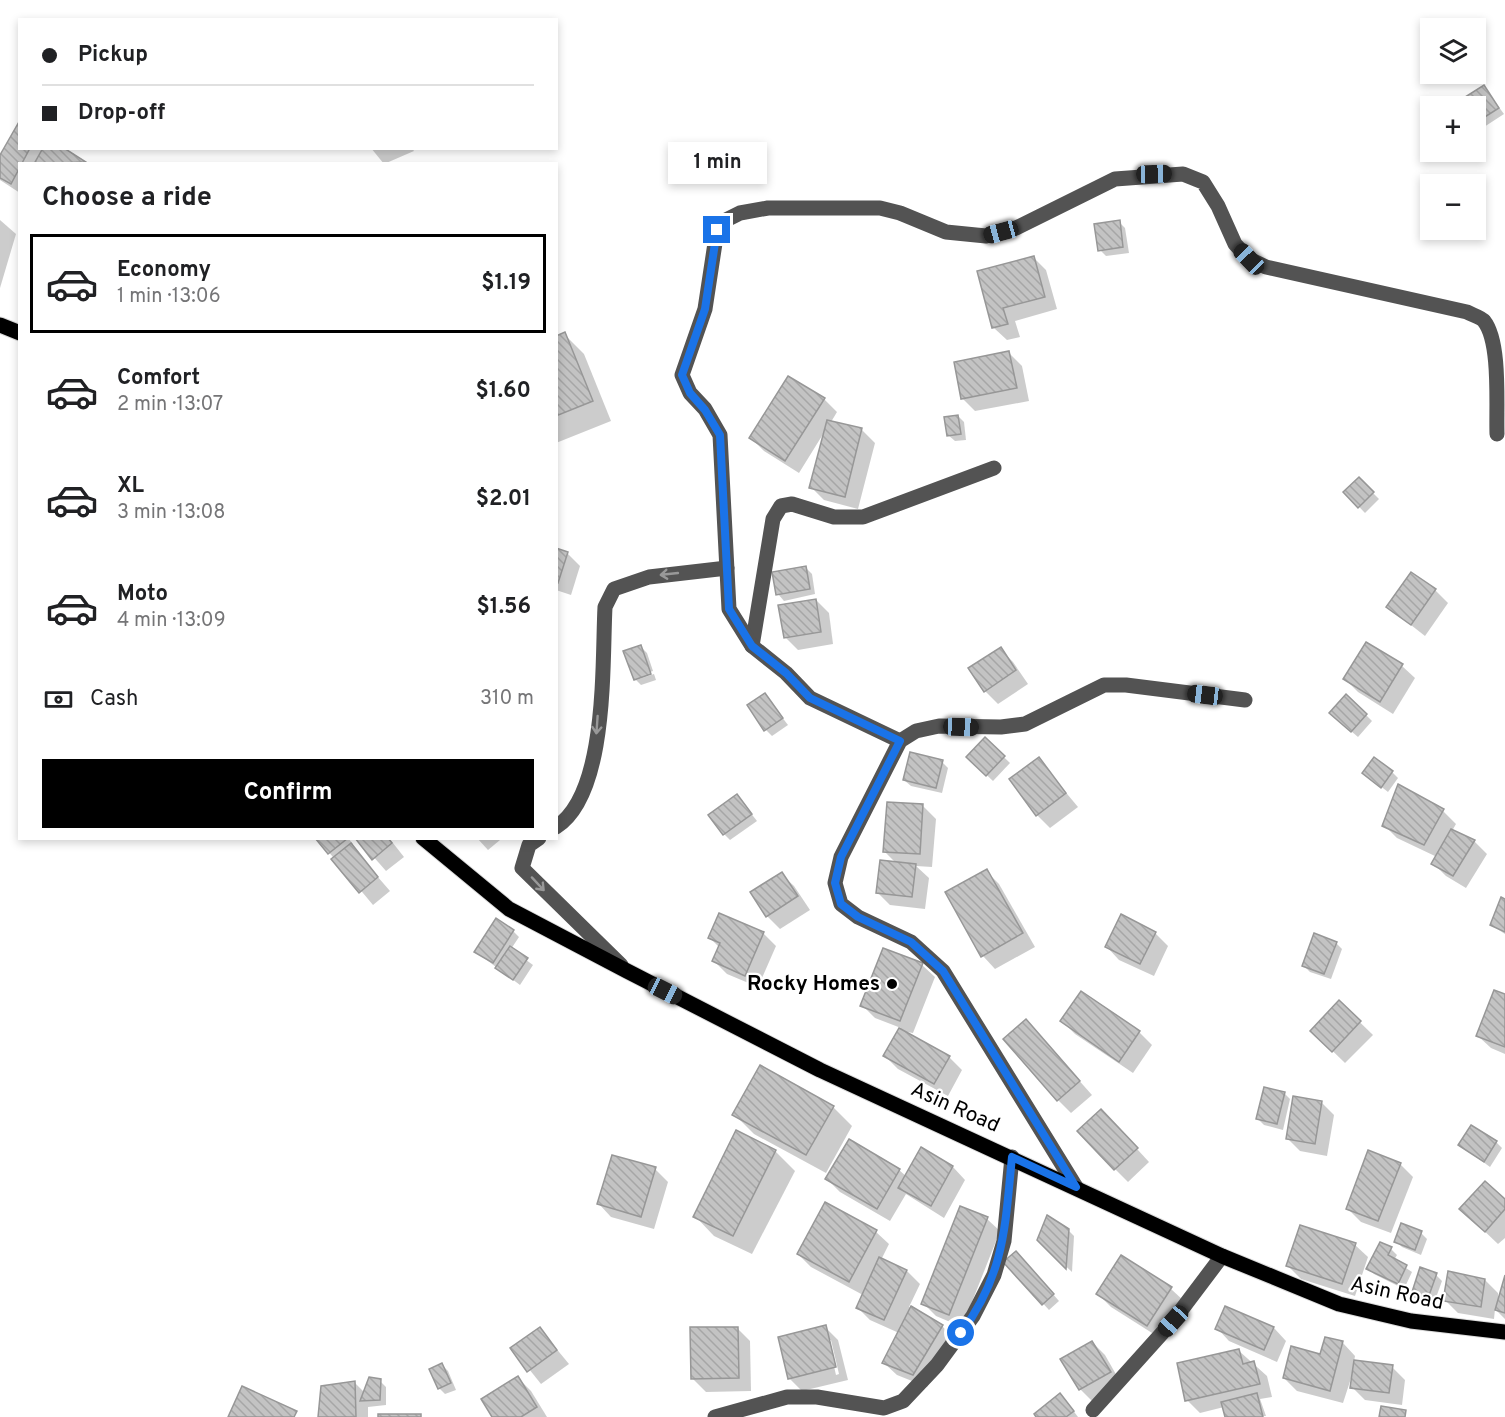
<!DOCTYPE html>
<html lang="en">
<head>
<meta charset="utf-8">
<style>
  body { margin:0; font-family:Overpass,sans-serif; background:#f6f6f6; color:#202124; height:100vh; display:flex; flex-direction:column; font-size:22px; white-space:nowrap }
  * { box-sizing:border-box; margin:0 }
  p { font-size:20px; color:#757577 }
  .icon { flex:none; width:33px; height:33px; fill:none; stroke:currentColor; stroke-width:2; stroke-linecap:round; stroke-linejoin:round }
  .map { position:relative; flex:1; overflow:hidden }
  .panel { position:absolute; left:18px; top:162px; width:540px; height:678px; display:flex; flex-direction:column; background:#fff; border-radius:0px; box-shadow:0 3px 9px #0003 }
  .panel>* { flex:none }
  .banner { position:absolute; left:18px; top:18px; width:540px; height:132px; border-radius:0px; box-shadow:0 3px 9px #0003; display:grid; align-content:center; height:132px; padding:0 24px; background:#fff }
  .tools { position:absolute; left:1420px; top:18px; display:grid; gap:12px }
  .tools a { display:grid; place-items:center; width:66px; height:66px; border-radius:0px; background:#fff; box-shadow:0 3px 9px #0003; font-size:30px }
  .end { position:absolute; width:27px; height:27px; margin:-14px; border:8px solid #1a73e8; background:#fff; box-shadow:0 0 0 3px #fff }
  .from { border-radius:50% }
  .bubble { position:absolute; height:42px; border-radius:0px; background:#fff; box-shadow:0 3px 9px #0003; font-size:20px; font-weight:700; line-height:42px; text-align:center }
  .car { position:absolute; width:18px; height:36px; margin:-18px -9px; border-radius:8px; box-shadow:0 0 4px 2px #0007; background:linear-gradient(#222 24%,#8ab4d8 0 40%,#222 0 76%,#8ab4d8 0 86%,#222 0) }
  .banner b { display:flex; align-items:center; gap:21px; height:57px; font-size:22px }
  .banner b+b { border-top:2px solid #e0e0e0 }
  .banner i { width:15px; height:15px; background:#202124 }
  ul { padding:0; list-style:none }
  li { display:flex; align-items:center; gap:18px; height:99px; margin:0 12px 9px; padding:0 12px; border:3px solid transparent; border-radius:0px }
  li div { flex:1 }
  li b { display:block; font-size:22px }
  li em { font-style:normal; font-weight:700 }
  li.current { border-color:#000 }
  li>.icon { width:54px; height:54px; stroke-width:1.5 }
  h2 { padding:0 24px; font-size:27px; line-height:72px }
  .pay { display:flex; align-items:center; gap:15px; height:66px; padding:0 24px; font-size:22px }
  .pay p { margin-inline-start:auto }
  .action { display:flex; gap:12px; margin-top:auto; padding:12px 24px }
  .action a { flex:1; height:69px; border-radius:0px; background:#000; color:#fff; font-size:24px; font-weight:700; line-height:69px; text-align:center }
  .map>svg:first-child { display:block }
</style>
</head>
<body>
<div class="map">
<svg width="1505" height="1417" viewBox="0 0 1505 1417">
  <defs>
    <pattern id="building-back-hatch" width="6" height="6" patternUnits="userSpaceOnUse" patternTransform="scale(1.5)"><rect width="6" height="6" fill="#c3c3c3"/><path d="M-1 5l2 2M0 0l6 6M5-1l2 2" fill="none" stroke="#a6a6a6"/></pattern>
  </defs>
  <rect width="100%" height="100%" fill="#fff"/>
  <!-- shadow -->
  <g fill="#0003" fill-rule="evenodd">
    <polygon points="1484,87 1504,114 1484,127 1476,118 1476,106 1469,106 1464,100"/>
    <polygon points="20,148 61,148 85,164 20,164 20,193 0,180 0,159"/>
    <polygon points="371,148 412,148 414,151 384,164"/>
    <polygon points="0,220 16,234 0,288"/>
    <polygon points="1119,222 1125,228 1129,253 1106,256 1100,250"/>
    <polygon points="1033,257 1046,270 1057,309 1015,321 1020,337 1007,340 994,328 979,272"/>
    <polygon points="564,334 584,354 611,421 556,443 556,337"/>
    <polygon points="1009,353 1022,366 1029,401 975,411 962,398"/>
    <polygon points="824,399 837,412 831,422 862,430 875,443 858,509 824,500 811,487 825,431 799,473 764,451 751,438"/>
    <polygon points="958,416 964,422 966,440 955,441 948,435"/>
    <polygon points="1359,479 1379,499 1365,513 1345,492"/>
    <polygon points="556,550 568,554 580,566 571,595 556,590"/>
    <polygon points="805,567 812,574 815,594 784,601 778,594"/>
    <polygon points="1435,590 1448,603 1425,636 1388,607"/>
    <polygon points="816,600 829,613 833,644 798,650 785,637"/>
    <polygon points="1366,644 1402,666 1415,678 1393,714 1358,692 1345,679"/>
    <polygon points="641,647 647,653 653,671 636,677 636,680 635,679"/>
    <polygon points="1000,649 1013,662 1028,684 998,704 985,691"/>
    <polygon points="654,674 656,680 641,685 636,680"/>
    <polygon points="765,695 788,725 772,736 766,730"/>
    <polygon points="1366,715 1372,721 1358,737 1337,719"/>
    <polygon points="985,739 1010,763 993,781 968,757"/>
    <polygon points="1038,759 1078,807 1050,828 1037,815"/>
    <polygon points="942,762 948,768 942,793 911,786 904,780"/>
    <polygon points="1392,772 1398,778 1388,792 1364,773"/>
    <polygon points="1399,787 1443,811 1456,824 1452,831 1474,841 1487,854 1466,888 1446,876 1433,863 1437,857 1397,838 1384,825"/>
    <polygon points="742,802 757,821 730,840 724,834"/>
    <polygon points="923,806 936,819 932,867 916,866 929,878 925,909 890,905 877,892 896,863 885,852"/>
    <polygon points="317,838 348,838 353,844 351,846 390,891 373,905"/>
    <polygon points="357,838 389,838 404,857 386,871"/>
    <polygon points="477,838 498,838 500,840 488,850"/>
    <polygon points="986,871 999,884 1035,947 995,969 983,956"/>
    <polygon points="781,874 794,886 810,910 780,929 767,916"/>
    <polygon points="1505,900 1505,934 1491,925"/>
    <polygon points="513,931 519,937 511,949 533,965 520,985 476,952"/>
    <polygon points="763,933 776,946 758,987 727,974 714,961 720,948 710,938"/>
    <polygon points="1155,933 1168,946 1154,976 1119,960 1107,947"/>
    <polygon points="1336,943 1342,949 1331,979 1310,972 1304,966"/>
    <polygon points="922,965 935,977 913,1033 901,1031 949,1057 962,1070 948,1096 898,1069 885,1056 901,1028 875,1018 862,1005"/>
    <polygon points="1505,996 1505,1054 1491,1048 1478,1036"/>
    <polygon points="1339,1002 1373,1035 1345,1063 1312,1031"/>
    <polygon points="1026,1021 1092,1095 1071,1113 1058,1100"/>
    <polygon points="1062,1021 1139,1032 1152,1045 1133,1073 1075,1034"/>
    <polygon points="1284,1093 1290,1099 1283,1130 1264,1125 1258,1119"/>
    <polygon points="1321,1102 1334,1115 1327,1156 1300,1151 1287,1138"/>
    <polygon points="833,1107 852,1126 826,1173 754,1134 734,1114"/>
    <polygon points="1114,1124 1149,1162 1128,1182 1115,1169"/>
    <polygon points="1496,1142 1502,1148 1490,1167 1460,1145"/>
    <polygon points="775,1151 795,1171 752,1254 714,1236 695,1216"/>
    <polygon points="1400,1164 1413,1177 1391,1233 1361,1222 1348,1209"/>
    <polygon points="953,1167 965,1180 944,1218 906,1194 890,1221 840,1192 827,1179 899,1170 906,1176"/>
    <polygon points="655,1169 668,1182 654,1229 611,1217 599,1204"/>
    <polygon points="1505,1201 1505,1238 1498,1244 1461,1209"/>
    <polygon points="826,1205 876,1232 889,1244 881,1260 907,1271 920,1284 909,1307 942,1326 955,1339 927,1387 897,1375 884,1363 899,1333 870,1320 857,1307 863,1295 811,1267 798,1254"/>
    <polygon points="987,1219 1000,1231 962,1327 936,1316 923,1303"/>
    <polygon points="1402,1225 1421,1233 1427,1239 1421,1255 1402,1247 1396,1241"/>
    <polygon points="1068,1230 1074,1236 1072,1272 1038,1240"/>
    <polygon points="1355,1245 1368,1257 1355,1296 1301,1279 1288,1266"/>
    <polygon points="1391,1249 1397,1255 1394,1260 1412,1272 1404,1289 1374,1274 1368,1268"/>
    <polygon points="1022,1259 1059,1301 1049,1310 1005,1262"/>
    <polygon points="1436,1275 1442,1281 1433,1306 1418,1301 1412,1295"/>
    <polygon points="1485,1280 1498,1293 1498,1304 1505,1280 1505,1319 1495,1309 1494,1319 1458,1313 1445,1300"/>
    <polygon points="1171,1289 1184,1301 1160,1338 1111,1307 1098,1294"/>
    <polygon points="1226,1308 1274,1328 1286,1341 1277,1362 1229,1341 1217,1328"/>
    <path d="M 825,1327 L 838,1340 L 848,1380 L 802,1391 L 789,1378 ZM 828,1340 L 831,1340 L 839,1374 L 836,1375 Z"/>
    <polygon points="737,1328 750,1341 751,1391 706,1392 693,1379"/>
    <polygon points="540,1329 569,1364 541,1384 513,1349"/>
    <polygon points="1092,1342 1105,1355 1122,1385 1093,1402 1080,1389"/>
    <polygon points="1343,1343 1355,1356 1354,1362 1392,1367 1405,1380 1402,1405 1365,1400 1352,1387 1355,1366 1343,1403 1297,1391 1284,1378"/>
    <polygon points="1238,1350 1267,1376 1272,1397 1260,1399 1266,1416 1227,1417 1224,1407 1200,1413 1187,1400"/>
    <polygon points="442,1365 448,1371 456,1390 445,1394 439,1388"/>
    <polygon points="518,1378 531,1391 547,1417 494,1417"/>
    <polygon points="380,1381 386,1387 386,1405 368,1407 368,1417 320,1417 355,1383 365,1393"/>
    <polygon points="1066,1401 1078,1417 1038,1417"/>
  </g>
  <!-- building -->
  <g fill="url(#building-back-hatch)" stroke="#979797" stroke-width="1.5">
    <polygon points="1484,85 1499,108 1477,122 1476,106 1467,106 1462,99"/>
    <polygon points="20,120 20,148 30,148 11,184 0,178 0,155"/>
    <polygon points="43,148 64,148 86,162 34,164"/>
    <polygon points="1120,220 1123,247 1098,251 1094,224"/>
    <polygon points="1034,256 1045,297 1003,308 1008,324 992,328 977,271"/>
    <polygon points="565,332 593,401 556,416 556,336"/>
    <polygon points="1009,351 1017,388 961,399 954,362"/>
    <polygon points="788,376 825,398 785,461 749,438"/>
    <polygon points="958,415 961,434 947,436 944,417"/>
    <polygon points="827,420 862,428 845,497 809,488"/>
    <polygon points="1359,477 1374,492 1358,508 1343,492"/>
    <polygon points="556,548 568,552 558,583 556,582"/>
    <polygon points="806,566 810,589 776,595 772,572"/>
    <polygon points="1411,572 1436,589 1411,625 1386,607"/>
    <polygon points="816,599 821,632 784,638 778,605"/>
    <polygon points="1366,642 1403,664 1380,702 1343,679"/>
    <polygon points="641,645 651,674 634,680 623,651"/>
    <polygon points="1001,647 1016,670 984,692 968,668"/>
    <polygon points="765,693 783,718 764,731 747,705"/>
    <polygon points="1346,694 1367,714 1351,732 1329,713"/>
    <polygon points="985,737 1005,756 986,776 966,757"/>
    <polygon points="910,752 943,760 936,788 903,780"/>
    <polygon points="1039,757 1066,793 1036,816 1009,779"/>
    <polygon points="1374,757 1393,771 1381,788 1362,773"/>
    <polygon points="1398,784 1444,809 1424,845 1382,826"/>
    <polygon points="737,794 752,814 723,835 708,815"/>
    <polygon points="887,802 923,804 920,854 883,852"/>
    <polygon points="1451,829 1475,840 1453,876 1431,864"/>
    <polygon points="315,838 348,838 328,854"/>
    <polygon points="355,838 388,838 392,843 372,860"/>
    <polygon points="351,843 378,877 359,893 331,859"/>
    <polygon points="880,860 916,864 912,897 876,893"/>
    <polygon points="987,869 1023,933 981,957 945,892"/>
    <polygon points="782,872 798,896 766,917 750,892"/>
    <polygon points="1501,897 1505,899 1505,932 1490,925"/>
    <polygon points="719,913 764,932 745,976 712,961 720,943 708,938"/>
    <polygon points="1121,914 1156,932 1140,964 1105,947"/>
    <polygon points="496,918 514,930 493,963 474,952"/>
    <polygon points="1314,933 1337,942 1324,974 1302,966"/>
    <polygon points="510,946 528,958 513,980 495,968"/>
    <polygon points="883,948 923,963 900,1021 860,1006"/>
    <polygon points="1494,990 1505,994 1505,1047 1476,1036"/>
    <polygon points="1081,991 1140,1031 1119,1062 1060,1021"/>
    <polygon points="1339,1000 1361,1021 1332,1052 1310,1031"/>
    <polygon points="1026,1019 1080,1081 1057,1101 1003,1039"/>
    <polygon points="899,1028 950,1056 934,1084 883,1056"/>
    <polygon points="760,1065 834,1106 806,1155 732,1115"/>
    <polygon points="1264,1087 1285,1092 1277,1124 1256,1119"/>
    <polygon points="1293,1096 1322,1101 1315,1144 1286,1139"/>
    <polygon points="1101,1109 1138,1148 1114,1170 1077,1131"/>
    <polygon points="1471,1125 1497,1141 1484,1162 1458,1145"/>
    <polygon points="736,1130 776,1150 733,1236 693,1217"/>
    <polygon points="849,1139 900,1169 877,1209 825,1179"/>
    <polygon points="921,1147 953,1166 931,1206 898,1188"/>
    <polygon points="1368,1150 1401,1163 1378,1221 1346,1209"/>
    <polygon points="612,1155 656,1167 641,1217 597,1204"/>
    <polygon points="1485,1181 1505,1199 1505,1209 1485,1232 1459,1209"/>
    <polygon points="825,1202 877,1230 849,1282 797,1254"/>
    <polygon points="960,1206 988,1217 949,1315 921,1304"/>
    <polygon points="1047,1215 1069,1229 1066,1269 1037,1240"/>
    <polygon points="1401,1223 1422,1231 1415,1250 1394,1242"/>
    <polygon points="1300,1225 1356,1243 1342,1284 1286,1266"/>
    <polygon points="1380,1242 1392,1247 1388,1255 1407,1265 1398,1284 1366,1269"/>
    <polygon points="1016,1251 1054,1294 1042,1305 1003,1262"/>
    <polygon points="1121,1255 1172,1287 1147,1326 1096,1294"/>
    <polygon points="879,1257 907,1270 884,1320 856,1308"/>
    <polygon points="1420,1267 1437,1273 1427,1301 1411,1295"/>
    <polygon points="1448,1271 1485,1279 1481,1307 1443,1301"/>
    <polygon points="1505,1275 1505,1313 1495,1310"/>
    <polygon points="911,1306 943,1325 913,1375 882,1363"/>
    <polygon points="1225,1306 1274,1327 1264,1350 1215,1329"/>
    <polygon points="826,1325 836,1367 788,1379 778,1337"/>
    <polygon points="540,1327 557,1350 527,1372 510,1348"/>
    <polygon points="690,1327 738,1327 739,1378 691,1379"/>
    <polygon points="1325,1337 1343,1341 1330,1391 1283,1378 1291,1346 1320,1354"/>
    <polygon points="1092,1341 1111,1372 1079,1390 1060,1359"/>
    <polygon points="1239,1349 1243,1364 1254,1361 1260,1384 1185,1401 1177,1363"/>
    <polygon points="1354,1360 1393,1365 1389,1393 1350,1388"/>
    <polygon points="442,1363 451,1383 438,1389 429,1369"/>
    <polygon points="518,1376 537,1407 521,1417 492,1417 481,1399"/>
    <polygon points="369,1377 381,1379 380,1400 360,1401"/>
    <polygon points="355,1381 356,1417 318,1417 321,1386"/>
    <polygon points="242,1386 297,1411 294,1417 228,1417"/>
    <polygon points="1060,1393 1074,1411 1066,1417 1036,1417 1034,1414"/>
    <polygon points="1257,1393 1263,1417 1225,1417 1221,1402"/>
    <polygon points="1381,1406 1406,1410 1405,1417 1379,1417"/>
    <rect x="378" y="1414" width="43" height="3"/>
  </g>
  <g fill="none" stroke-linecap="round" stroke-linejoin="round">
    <defs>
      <g id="major">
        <polyline points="0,325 20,333"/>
        <polyline points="423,838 509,909 627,971 820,1070 1222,1256 1339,1304 1411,1321 1505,1332"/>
      </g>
    </defs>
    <!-- major casing -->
    <use href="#major" stroke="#dbdbdb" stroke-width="17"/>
    <!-- minor -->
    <g stroke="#535353" stroke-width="15">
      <polyline points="752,646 773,519 781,506 792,504 834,517 863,517 994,468"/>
      <path d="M 900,741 L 810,698 L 786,673 L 752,646 L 729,609 L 720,435 L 705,409 L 690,393 L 682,375 L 705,309 L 717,230 L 726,220 L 740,213 L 768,208 L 880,208 L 900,213 L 946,232 L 986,236 L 1016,228 L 1115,179 L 1183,174 L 1203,182 L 1218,206 L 1235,244 L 1249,259 L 1266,267 L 1467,312 C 1472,315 1481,317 1484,321 C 1501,342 1496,407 1497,434"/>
      <path d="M 556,827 C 608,794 602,663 605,607 L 614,589 L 649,577 L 727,568"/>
      <polyline points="539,838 529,845 522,868 621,965"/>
      <polyline points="1076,1187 943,971 911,942 858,917 841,904 835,883 841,857 900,741 916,731 939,726 1001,727 1025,724 1104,685 1126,685 1245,700"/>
      <polyline points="1093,1410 1173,1321 1222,1256"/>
      <polyline points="715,1417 787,1397 817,1397 884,1408 903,1401 937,1365 973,1316 994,1275 1004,1241 1012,1157"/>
    </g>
    <!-- major -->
    <use href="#major" stroke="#000" stroke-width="15"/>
  </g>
  <!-- one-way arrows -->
  <defs><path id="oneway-shaft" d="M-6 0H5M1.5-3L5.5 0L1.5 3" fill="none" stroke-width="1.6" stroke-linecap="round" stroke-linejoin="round" transform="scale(1.5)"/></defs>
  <g stroke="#989898">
    <use href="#oneway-shaft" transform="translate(669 574) rotate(174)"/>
    <use href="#oneway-shaft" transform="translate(597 725) rotate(94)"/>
    <use href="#oneway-shaft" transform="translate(538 884) rotate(47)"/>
  </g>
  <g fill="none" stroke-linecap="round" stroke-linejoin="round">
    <!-- route -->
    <path stroke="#1a73e8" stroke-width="8" d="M 717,230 L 705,309 L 682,375 L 690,393 L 705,410 L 720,435 L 729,609 L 752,646 L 786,673 L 810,698 L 900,741 L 841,857 L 835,883 L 841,904 L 858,917 L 911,942 L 943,971 L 1076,1187 L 1012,1157 C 1005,1226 1005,1274 961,1333"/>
  </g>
  <!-- markers -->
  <circle fill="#000" stroke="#fff" stroke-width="2" cx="892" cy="984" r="6"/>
  <g text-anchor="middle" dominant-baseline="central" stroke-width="4.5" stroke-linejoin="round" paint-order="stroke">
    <!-- poi labels -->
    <g font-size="21" font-weight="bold" fill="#000" stroke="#fff" text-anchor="end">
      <text x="880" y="984">Rocky Homes</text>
    </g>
    <!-- street labels -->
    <g font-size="21" fill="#000" stroke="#fff">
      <text transform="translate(955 1108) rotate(24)">Asin Road</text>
      <text transform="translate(1397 1294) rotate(12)">Asin Road</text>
    </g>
  </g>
</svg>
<div class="tools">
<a><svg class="icon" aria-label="layers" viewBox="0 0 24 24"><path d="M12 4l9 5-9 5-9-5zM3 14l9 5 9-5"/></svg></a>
<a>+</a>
<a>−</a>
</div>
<i class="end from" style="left:961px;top:1333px"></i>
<i class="end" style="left:717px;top:230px"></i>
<div class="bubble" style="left:668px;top:142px;width:99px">1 min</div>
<i class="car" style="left:1154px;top:174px;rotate:89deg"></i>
<i class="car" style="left:1001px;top:232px;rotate:255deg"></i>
<i class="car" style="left:1249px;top:259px;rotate:316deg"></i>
<i class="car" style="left:1205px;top:695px;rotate:277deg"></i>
<i class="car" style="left:961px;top:727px;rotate:92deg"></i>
<i class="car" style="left:665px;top:991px;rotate:117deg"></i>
<i class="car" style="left:1173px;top:1321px;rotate:222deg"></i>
<div class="banner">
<b><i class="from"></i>Pickup</b>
<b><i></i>Drop-off</b>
</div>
<section class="panel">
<h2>Choose a ride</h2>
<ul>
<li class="current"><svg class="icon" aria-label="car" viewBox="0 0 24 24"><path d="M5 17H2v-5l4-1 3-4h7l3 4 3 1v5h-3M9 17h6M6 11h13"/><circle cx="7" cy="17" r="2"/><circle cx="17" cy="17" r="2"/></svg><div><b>Economy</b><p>1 min · 13:06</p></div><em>$1.19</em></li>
<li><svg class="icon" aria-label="car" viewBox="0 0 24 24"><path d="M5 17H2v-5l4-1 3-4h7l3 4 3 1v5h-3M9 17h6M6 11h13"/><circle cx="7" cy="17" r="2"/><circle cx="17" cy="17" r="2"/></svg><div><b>Comfort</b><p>2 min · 13:07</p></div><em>$1.60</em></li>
<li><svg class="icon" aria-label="car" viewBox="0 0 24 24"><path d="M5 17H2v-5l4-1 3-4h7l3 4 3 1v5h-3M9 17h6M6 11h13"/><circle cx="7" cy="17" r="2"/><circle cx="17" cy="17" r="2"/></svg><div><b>XL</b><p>3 min · 13:08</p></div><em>$2.01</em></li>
<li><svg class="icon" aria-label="car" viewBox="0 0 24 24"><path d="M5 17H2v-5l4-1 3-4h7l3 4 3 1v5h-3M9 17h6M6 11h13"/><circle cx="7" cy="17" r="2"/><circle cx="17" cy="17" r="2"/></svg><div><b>Moto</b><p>4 min · 13:09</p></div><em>$1.56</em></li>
</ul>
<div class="pay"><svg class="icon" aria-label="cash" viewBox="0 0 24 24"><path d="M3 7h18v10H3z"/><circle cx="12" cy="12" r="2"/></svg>Cash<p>310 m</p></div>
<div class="action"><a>Confirm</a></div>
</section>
</div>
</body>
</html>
